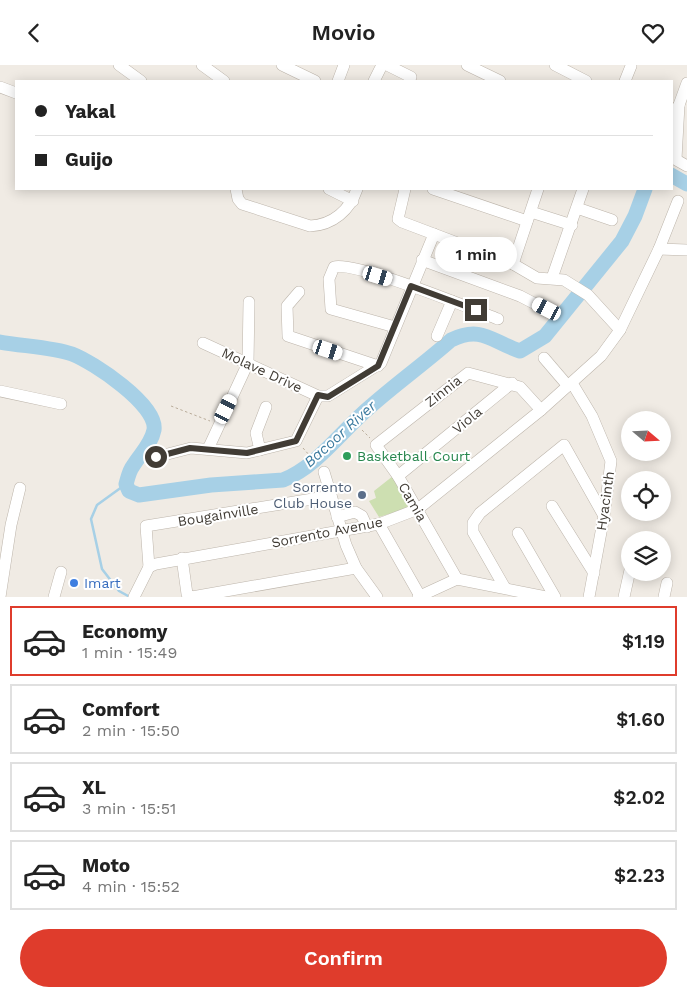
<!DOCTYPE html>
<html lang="en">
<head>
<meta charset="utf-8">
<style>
  body { margin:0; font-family:"Work Sans",sans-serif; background:#f6f6f6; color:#222; height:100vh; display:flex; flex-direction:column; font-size:19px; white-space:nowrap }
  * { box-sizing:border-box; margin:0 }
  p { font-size:16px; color:#767676 }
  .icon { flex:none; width:28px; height:28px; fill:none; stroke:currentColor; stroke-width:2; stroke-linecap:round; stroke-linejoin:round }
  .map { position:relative; height:532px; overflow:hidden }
  .panel { display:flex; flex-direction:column; background:#fff; flex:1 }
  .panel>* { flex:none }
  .hud { position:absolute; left:15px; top:15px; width:658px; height:110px; border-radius:0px; box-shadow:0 2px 12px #0003; display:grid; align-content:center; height:110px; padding:0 20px; background:#fff }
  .needle { width:32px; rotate:109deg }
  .buttons { position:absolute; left:621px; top:346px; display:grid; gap:10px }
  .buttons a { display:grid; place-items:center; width:50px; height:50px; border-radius:50%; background:#fff; box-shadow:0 2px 12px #0003; font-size:25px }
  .end { position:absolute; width:22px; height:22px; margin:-11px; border:6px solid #413c35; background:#fff; box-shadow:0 0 0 2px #fff }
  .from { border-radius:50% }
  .bubble { position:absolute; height:35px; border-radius:18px; background:#fff; box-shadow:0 2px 12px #0003; font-size:16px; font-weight:600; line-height:35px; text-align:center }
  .car { position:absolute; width:15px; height:30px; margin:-15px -8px; border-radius:6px; box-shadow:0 0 4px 1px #0007; background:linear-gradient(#fff 24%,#345 0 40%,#fff 0 76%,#345 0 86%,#fff 0) }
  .hud b { display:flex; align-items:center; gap:18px; height:48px; font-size:19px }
  .hud b+b { border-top:1px solid #e0e0e0 }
  .hud i { width:12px; height:12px; background:#222 }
  ul { padding:9px 0 0; list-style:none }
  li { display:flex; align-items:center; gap:15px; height:70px; margin:0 10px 8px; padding:0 10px; border:2px solid #e0e0e0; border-radius:0px }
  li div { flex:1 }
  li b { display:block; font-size:19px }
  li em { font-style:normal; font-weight:600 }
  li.active { border-color:#df3c2c }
  li>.icon { width:45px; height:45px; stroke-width:1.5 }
  .cta { display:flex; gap:10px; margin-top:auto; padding:10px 20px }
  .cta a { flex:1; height:58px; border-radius:30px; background:#df3c2c; color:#fff; font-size:20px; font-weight:600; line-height:58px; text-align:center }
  header { display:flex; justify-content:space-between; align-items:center; height:65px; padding:0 20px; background:#fff; font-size:22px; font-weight:600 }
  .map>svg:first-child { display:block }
</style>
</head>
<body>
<header><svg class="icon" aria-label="back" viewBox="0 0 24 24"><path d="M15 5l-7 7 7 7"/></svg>Movio<svg class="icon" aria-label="heart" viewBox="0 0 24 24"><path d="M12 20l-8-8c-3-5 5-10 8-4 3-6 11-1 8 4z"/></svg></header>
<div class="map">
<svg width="687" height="532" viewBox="0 0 687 532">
  <rect width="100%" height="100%" fill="#f0ebe4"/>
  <!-- green -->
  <polygon fill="#cddfb1" points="393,411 409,443 379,452 369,436 376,433 374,426"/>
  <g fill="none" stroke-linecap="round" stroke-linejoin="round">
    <!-- stream -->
    <polyline stroke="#a7d0e6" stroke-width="2.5" points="126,419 97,440 91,454 102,504 119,526 130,532"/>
    <!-- river -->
    <g stroke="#a7d0e6" stroke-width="15">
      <polyline points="671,110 687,119"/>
      <path d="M 0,277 C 21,281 53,282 72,289 C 93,297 158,340 154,365 C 151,380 140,389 133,401 C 129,406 128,413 126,419 L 129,426 L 139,430 L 211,420 L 283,415 C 318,401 342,365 371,341 C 397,318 425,298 451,275 C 482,260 492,277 520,286 L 545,271 L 622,176 L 635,151 L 645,124"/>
    </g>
    <defs>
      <g id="minor">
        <polyline points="119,0 141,16"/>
        <polyline points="202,0 224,16"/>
        <polyline points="282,0 315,16"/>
        <polyline points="387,0 411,12 409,16"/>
        <polyline points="467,0 500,16"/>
        <polyline points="555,0 586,16"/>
        <polyline points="338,16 344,0"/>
        <polyline points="374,16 382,0"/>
        <polyline points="625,16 631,1"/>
        <polyline points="0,22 16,28"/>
        <polyline points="671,53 679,40 687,18"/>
        <polyline points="671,92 687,101"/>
        <polyline points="676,94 679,40"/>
        <path d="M 236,124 L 238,134 L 242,139 L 310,161 C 333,160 350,145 357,124"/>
        <polyline points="329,124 353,136"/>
        <polyline points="405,124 398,154 402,157 513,199 537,213 564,215 588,230 620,265"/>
        <polyline points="433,124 527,156"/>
        <polyline points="577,143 612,155"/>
        <polyline points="531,147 572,160"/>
        <polyline points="659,184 687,185"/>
        <polyline points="422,195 520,231 547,245"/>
        <polyline points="513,199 538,124"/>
        <polyline points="552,213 583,124"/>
        <polyline points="299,227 287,241 288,271 378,301"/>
        <path d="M 395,262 L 331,244 L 329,214 L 334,202 C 355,196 472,244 498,254"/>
        <polyline points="437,271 452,236"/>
        <polyline points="203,278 318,331 328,331 381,298 434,169"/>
        <polyline points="544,293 568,321"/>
        <polyline points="572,318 592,351 611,396 604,451 589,532"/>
        <polyline points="0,326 61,339"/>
        <polyline points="208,384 248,298 249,237"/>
        <polyline points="260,385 256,368 266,342"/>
        <polyline points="156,392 191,383 247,388 296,376 318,331"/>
        <polyline points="324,407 346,480 356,503 377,532"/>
        <polyline points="398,411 512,318"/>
        <polyline points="552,441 594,508"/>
        <polyline points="337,452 355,447 362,451 367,462"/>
        <polyline points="379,459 420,531"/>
        <polyline points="518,468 555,532"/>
        <polyline points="182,493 187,529 192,532 356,503"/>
        <polyline points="149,502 146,461 331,431"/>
        <polyline points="457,514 398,411 376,380 468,308 520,322 541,345"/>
        <polyline points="505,523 473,467 473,458 480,448 564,380 604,451"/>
        <polyline points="0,532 11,460 20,423"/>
        <polyline points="54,532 61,507"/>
        <polyline points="134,532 149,502 156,499 379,459 418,444 541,345 601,291 620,265 659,184 678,136"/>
        <polyline points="418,532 457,514 546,532"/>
        <polyline points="624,532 630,505"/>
        <polyline points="664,532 667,518"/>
      </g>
    </defs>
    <!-- minor casing -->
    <use href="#minor" stroke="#bdb5ab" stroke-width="12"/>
    <!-- path -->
    <g stroke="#baad9b" stroke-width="1" stroke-dasharray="2.5 2.5" stroke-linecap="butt">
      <polyline points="171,341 210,356"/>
      <polyline points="362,365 370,373"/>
      <polyline points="303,383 317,399"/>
    </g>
    <!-- minor -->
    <use href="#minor" stroke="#fff" stroke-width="11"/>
  </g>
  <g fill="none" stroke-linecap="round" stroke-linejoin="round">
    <!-- route -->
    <polyline stroke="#413c35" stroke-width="6" points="156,392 190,383 247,388 296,376 318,330 328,332 378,301 411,221 476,245"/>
  </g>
  <!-- markers -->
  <circle fill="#2e9e5b" stroke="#fff" stroke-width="2" cx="347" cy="391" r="5"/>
  <circle fill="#5c6f8a" stroke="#fff" stroke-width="2" cx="362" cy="430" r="5"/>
  <circle fill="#3f7fe0" stroke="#fff" stroke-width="2" cx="74" cy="518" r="5"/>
  <g text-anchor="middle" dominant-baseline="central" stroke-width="4" stroke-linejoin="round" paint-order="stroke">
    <!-- street labels -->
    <g font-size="14" fill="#413c35" stroke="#fff">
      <text transform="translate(262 305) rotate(25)">Molave Drive</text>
      <text transform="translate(443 326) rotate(-38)">Zinnia</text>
      <text transform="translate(467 355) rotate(-39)">Viola</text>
      <text transform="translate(605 436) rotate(-82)">Hyacinth</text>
      <text transform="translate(413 437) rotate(60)">Camia</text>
      <text transform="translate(218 450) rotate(-9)">Bougainville</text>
      <text transform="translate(327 467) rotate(-11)">Sorrento Avenue</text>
    </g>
    <!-- leisure labels -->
    <g font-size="14" fill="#27864d" stroke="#fff" text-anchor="start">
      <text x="357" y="391">Basketball Court</text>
    </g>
    <!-- service labels -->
    <g font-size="14" fill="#4e5e75" stroke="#fff" text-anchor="end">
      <text x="352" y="422">Sorrento<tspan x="352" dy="16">Club House</tspan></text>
    </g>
    <!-- shop labels -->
    <g font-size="14" fill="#366cbe" stroke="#fff" text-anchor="start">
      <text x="84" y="518">Imart</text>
    </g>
    <!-- water labels -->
    <g font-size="15" font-style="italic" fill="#3c7b9f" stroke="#fff">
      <text transform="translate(340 369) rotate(-42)">Bacoor River</text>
    </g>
  </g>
</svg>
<div class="buttons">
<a><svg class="needle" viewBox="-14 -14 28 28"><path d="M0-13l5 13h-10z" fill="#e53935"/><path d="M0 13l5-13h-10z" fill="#767676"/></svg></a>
<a><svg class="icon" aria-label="locate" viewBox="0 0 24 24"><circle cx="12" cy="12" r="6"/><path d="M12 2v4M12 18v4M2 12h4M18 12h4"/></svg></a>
<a><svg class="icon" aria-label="layers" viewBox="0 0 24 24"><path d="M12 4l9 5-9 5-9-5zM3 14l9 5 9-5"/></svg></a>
</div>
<i class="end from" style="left:156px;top:392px"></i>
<i class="end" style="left:476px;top:245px"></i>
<div class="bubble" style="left:435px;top:172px;width:82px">1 min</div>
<i class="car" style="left:378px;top:211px;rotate:107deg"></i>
<i class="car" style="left:547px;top:244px;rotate:297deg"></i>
<i class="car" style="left:328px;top:285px;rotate:108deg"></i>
<i class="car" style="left:226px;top:344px;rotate:26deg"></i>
<div class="hud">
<b><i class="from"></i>Yakal</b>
<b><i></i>Guijo</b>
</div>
</div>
<section class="panel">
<ul>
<li class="active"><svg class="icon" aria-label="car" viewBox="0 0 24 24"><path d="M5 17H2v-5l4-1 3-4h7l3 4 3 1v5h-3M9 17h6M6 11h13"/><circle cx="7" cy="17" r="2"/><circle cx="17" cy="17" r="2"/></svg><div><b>Economy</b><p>1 min · 15:49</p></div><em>$1.19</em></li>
<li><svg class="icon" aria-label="car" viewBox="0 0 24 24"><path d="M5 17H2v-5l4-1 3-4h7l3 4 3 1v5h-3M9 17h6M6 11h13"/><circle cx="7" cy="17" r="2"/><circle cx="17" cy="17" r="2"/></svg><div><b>Comfort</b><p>2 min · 15:50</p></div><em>$1.60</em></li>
<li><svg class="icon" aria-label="car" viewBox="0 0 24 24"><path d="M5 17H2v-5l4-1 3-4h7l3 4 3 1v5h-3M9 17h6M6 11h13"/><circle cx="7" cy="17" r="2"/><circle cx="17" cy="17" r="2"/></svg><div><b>XL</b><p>3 min · 15:51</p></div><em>$2.02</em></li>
<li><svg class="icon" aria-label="car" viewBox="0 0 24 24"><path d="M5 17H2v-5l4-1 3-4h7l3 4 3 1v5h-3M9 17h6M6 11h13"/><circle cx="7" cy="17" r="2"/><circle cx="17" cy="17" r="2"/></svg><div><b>Moto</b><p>4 min · 15:52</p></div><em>$2.23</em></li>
</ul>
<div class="cta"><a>Confirm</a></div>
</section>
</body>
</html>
